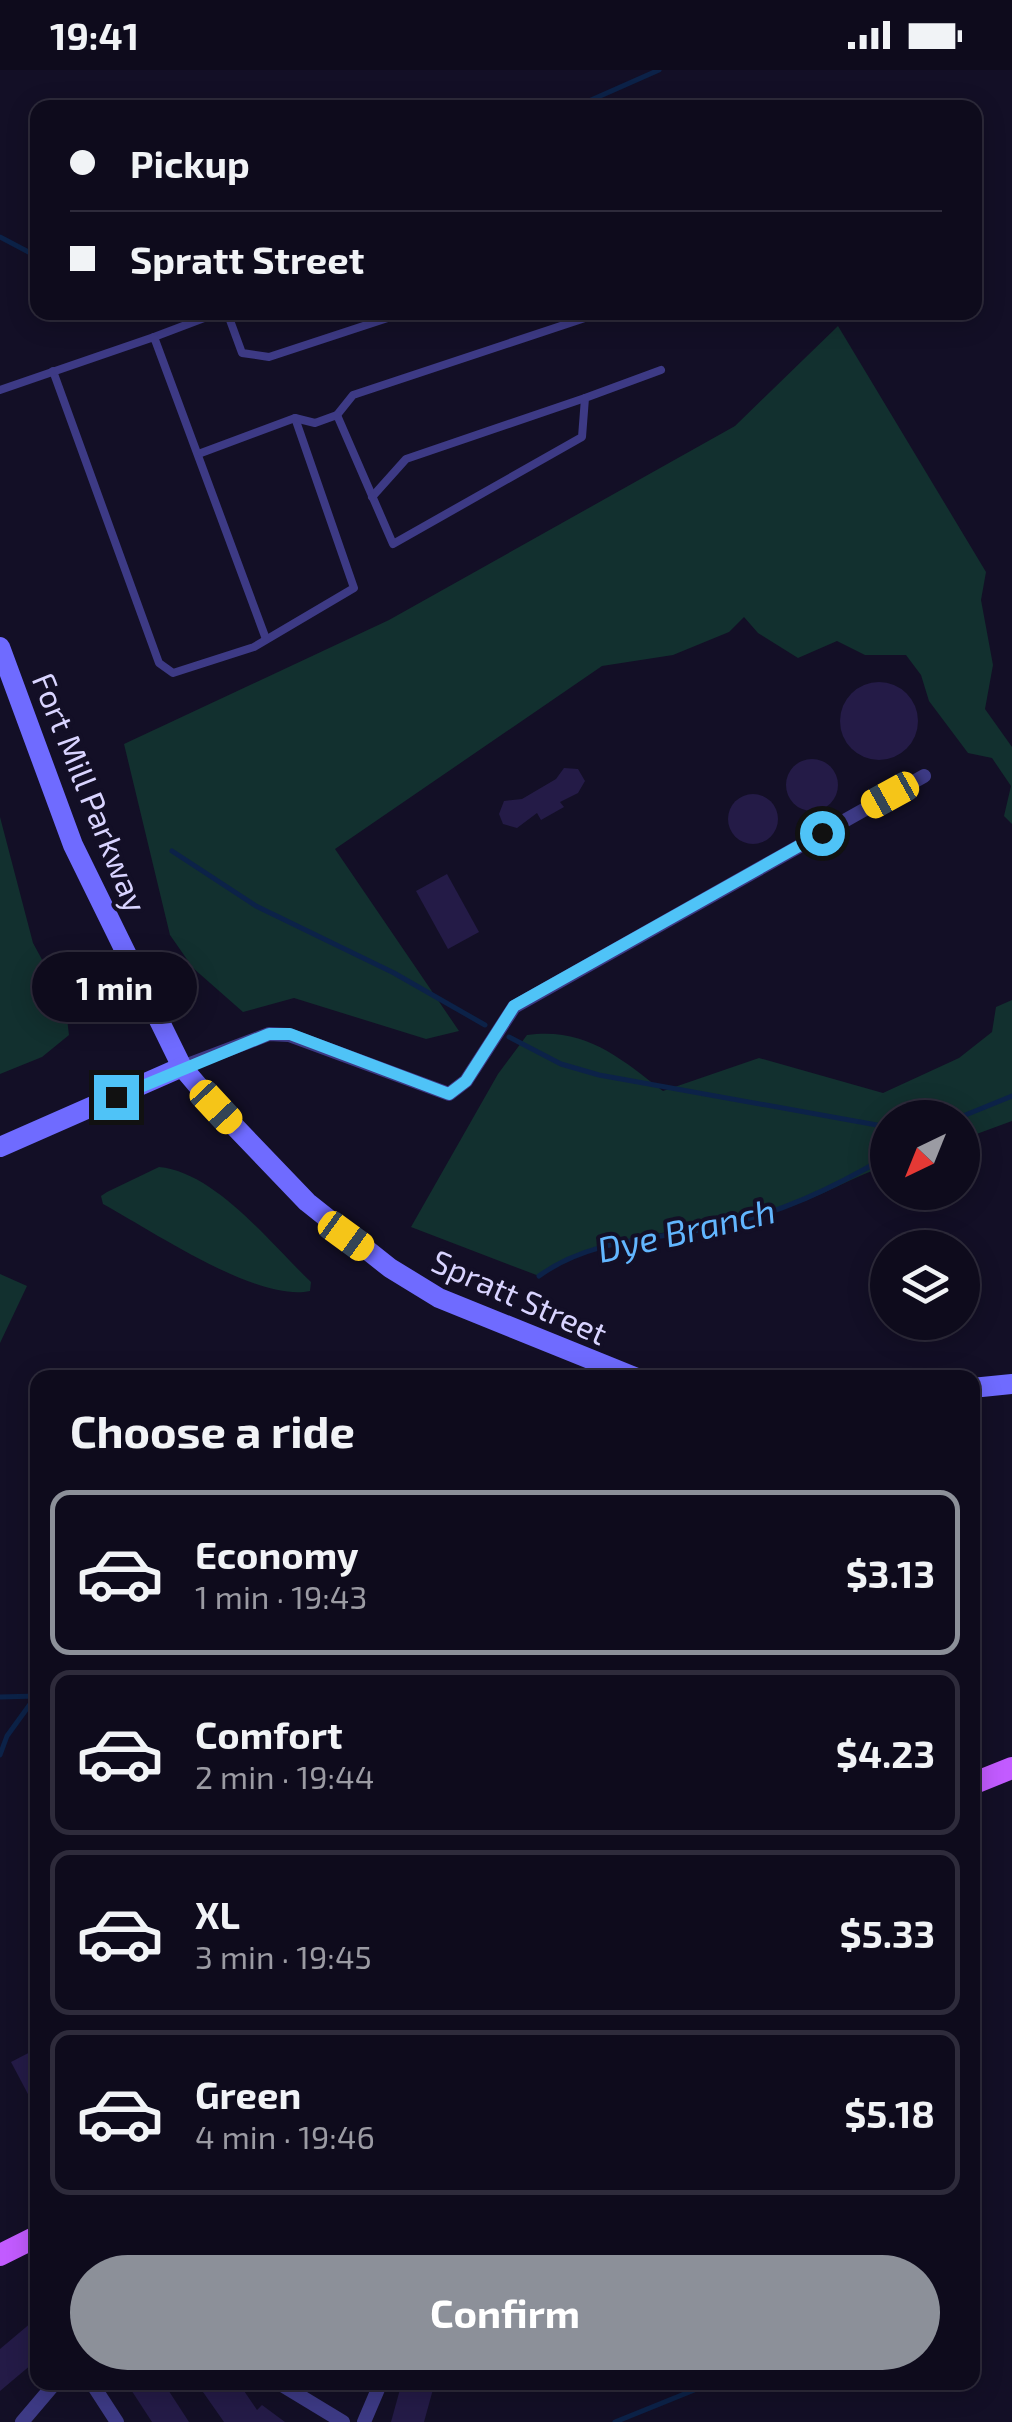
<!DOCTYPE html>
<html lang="en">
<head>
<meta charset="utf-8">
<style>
  body { margin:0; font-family:"Exo 2",sans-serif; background:#171425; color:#f1f3f6; height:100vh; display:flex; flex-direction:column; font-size:38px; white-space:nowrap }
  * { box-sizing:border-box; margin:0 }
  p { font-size:32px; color:#9b9ba3 }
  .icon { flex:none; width:55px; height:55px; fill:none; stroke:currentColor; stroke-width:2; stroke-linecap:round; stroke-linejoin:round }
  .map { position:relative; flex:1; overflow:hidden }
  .side { position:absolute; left:30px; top:1300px; width:950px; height:1020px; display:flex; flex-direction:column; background:#0e0b1c; border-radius:20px; box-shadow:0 5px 25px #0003,0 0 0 2px #2e2b3b }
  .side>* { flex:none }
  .top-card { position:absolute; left:30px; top:30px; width:952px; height:220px; border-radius:20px; box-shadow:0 5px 25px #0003,0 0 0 2px #2e2b3b; display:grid; align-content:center; height:220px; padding:0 40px; background:#0e0b1c }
  .needle { width:65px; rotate:223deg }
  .controls { position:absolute; left:870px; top:1030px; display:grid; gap:20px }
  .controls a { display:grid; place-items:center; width:110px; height:110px; border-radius:50%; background:#0e0b1c; box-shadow:0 5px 25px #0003,0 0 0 2px #2e2b3b; font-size:50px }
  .end { position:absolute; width:45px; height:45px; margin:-22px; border:12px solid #4fc3f7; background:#111; box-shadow:0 0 0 5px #111 }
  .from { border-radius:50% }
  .bubble { position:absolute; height:70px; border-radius:35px; background:#0e0b1c; box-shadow:0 5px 25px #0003,0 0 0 2px #2e2b3b; font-size:32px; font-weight:700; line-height:70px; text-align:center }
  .car { position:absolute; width:30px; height:60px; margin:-30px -15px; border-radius:12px; box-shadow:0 0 8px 2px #0007; background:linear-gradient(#f5c518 24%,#345 0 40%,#f5c518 0 76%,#345 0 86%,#f5c518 0) }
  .top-card b { display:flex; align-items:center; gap:35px; height:95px; font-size:38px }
  .top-card b+b { border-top:2px solid #2e2b3b }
  .top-card i { width:25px; height:25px; background:#f1f3f6 }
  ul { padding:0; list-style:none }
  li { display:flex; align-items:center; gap:30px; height:165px; margin:0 20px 15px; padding:0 20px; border:5px solid #2e2b3b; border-radius:20px }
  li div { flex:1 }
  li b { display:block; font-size:38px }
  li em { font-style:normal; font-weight:700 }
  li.active { border-color:#8c9099 }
  li>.icon { width:90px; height:90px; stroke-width:1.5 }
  h2 { padding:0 40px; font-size:45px; line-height:120px }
  .cta { display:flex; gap:20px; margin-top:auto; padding:20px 40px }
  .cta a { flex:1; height:115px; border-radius:60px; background:#8c9099; color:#fff; font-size:40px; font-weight:700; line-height:115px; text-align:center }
  .status { display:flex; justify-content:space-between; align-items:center; height:70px; padding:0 50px; background:#0e0b1c; direction:ltr }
  .status svg { height:28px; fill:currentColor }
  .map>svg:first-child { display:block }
</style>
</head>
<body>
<div class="status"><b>19:41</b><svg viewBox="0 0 49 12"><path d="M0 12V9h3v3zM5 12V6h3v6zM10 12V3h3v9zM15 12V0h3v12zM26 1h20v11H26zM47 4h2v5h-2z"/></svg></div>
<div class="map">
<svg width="1012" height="2352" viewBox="0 0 1012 2352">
  <rect width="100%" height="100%" fill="#130f26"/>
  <!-- green -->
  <g fill="#12302f">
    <polygon points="838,256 986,502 981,530 993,595 985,639 1012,677 1012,754 1004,746 1011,716 992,688 968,683 929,631 921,605 906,585 865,585 837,571 798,588 758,563 744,547 729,562 673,585 602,596 335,779 459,961 426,969 294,928 243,942 193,898 170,865 124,674 389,550 735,356"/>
    <polygon points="0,747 33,873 65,932 69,965 42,987 0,1004"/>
    <path d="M 1012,930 L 1012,1051 L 963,1069 L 962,1048 L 888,1048 L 887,1095 C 851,1108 817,1128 781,1140 C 702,1166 607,1156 539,1206 L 411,1157 L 498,1004 L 527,965 C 585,957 619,987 663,1021 L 759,988 L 883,1023 L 959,988 L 992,962 L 996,937 Z"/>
    <path d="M 159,1097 C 215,1102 270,1173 311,1212 L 310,1221 C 258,1233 151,1160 103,1134 L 101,1126 L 107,1122 Z"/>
    <polygon points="0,1204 27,1216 0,1273"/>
  </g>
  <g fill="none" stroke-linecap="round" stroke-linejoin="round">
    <!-- stream -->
    <g stroke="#0c2248" stroke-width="5">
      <polyline points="573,38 659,0"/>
      <polyline points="0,167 38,187"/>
      <polyline points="172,781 256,836 394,903 485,955"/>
      <polyline points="509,967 561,994 599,1005 888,1057"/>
      <polyline points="958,1048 1012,1026"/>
      <path d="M 539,1206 C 591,1168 654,1170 716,1157 C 779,1144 833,1118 888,1086"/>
      <polyline points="0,1627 37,1626"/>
      <polyline points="0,1685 7,1666 36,1626"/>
      <polyline points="615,2352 714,2312"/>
    </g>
  </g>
  <!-- building -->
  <g fill="#241b47">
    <circle cx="879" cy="651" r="39"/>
    <circle cx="812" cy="715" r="26"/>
    <polygon points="564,698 578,699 585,711 578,723 560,732 564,737 541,750 537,743 517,758 503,754 499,744 504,731 522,729 556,709"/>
    <circle cx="753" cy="749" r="25"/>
    <polygon points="447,804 479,862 448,879 416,821"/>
    <polygon points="38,1978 38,2043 11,1992"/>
    <polygon points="38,2247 38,2289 0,2321 0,2279"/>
    <polygon points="126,2312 163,2312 189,2352 152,2352"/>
    <polygon points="196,2312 238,2312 257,2340 262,2335 285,2352 224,2352"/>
    <polygon points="402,2312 435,2312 424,2352 391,2352"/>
  </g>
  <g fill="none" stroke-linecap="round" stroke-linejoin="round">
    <!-- lane -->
    <g stroke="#3d3a85" stroke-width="8">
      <polyline points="227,242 242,283 269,287 406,242"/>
      <polyline points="154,267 220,242"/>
      <polyline points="53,301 159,593 173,603 254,577 354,518 295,348"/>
      <polyline points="0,320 154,267 266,569"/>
      <polyline points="337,345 353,325 603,242"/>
      <polyline points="201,383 295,348 315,353 337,345 393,474 582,367 585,328 661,300"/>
      <polyline points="372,427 406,389 585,328"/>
    </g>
    <!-- street -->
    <g stroke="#3d3a85" stroke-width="14">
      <polyline points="182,997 269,964 289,965 449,1024 466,1011 514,937 924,706"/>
      <polyline points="91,2312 117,2352"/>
      <polyline points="277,2312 343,2352"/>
      <polyline points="22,2352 56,2312"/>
      <polyline points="364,2352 381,2312"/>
    </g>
    <!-- secondary -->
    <g stroke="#6f6bff" stroke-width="20">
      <polyline points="0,577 73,775 182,997 216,1037 307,1132 390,1198 439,1228 637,1308"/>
      <polyline points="0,1077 182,997"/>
      <polyline points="972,1318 1012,1314"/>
    </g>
    <!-- primary -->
    <g stroke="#c25bff" stroke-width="22">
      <polyline points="972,1714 1012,1698"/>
      <polyline points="0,2185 38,2166"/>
    </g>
  </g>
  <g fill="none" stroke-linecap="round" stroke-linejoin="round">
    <!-- route -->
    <polyline stroke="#4fc3f7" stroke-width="12" points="116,1027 269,964 290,964 449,1024 466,1011 514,936 822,763"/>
  </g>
  <g text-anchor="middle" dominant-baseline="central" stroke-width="8" stroke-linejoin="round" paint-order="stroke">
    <!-- street labels -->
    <g font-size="32" fill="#d9d4ff" stroke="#130f26">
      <text transform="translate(91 722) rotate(68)">Fort Mill Parkway</text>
      <text transform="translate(520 1226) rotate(24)">Spratt Street</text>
    </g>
    <!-- water labels -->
    <g font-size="35" font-style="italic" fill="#62b6ff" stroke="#130f26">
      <text transform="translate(686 1159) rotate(-13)">Dye Branch</text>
    </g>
  </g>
</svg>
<div class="controls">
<a><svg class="needle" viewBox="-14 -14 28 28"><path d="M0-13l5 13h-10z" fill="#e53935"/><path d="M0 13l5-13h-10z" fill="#9b9ba3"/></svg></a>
<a><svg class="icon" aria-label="layers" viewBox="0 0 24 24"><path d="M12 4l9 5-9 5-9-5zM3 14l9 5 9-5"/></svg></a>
</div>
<i class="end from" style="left:822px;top:763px"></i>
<i class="end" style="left:116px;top:1027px"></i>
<div class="bubble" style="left:32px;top:882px;width:165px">1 min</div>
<i class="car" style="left:890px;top:725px;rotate:241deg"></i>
<i class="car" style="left:216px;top:1037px;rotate:137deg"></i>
<i class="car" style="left:346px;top:1166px;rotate:126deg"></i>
<div class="top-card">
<b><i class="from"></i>Pickup</b>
<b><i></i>Spratt Street</b>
</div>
<section class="side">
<h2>Choose a ride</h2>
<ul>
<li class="active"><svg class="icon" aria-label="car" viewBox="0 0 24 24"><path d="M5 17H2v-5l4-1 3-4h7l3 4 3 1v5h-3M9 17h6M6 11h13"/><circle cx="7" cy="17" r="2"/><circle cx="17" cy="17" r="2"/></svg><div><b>Economy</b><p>1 min · 19:43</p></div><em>$3.13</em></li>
<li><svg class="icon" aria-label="car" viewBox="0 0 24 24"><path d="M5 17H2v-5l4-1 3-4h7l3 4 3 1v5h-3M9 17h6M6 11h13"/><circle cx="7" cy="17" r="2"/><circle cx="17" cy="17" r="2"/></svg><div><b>Comfort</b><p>2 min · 19:44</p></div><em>$4.23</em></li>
<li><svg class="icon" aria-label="car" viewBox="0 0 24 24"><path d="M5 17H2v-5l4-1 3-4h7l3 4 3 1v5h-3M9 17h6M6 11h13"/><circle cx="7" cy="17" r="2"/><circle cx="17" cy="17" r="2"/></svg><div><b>XL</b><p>3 min · 19:45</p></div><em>$5.33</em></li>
<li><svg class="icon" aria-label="car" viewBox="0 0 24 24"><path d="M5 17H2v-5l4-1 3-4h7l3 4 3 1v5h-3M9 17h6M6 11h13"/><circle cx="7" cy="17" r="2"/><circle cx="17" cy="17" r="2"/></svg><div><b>Green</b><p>4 min · 19:46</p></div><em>$5.18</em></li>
</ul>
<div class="cta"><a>Confirm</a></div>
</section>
</div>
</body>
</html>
